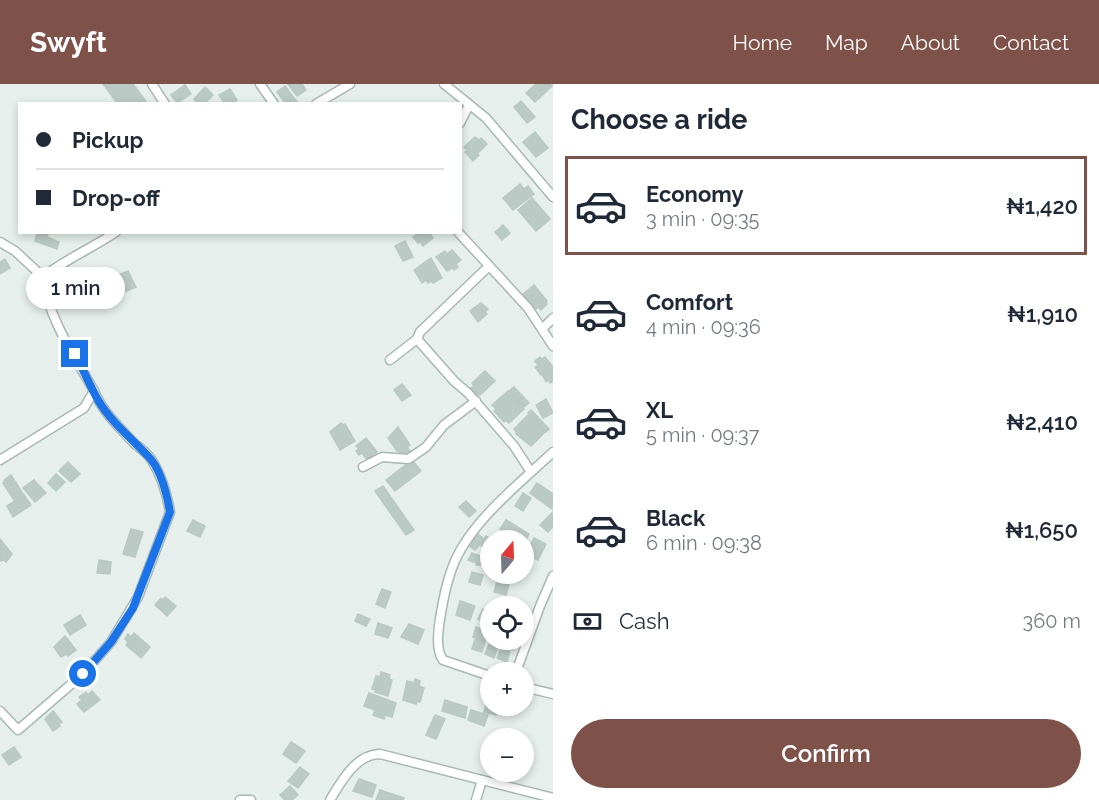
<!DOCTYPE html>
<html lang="en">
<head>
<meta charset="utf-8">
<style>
  body { margin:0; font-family:Raleway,sans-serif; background:#f6f6f7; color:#1f2937; height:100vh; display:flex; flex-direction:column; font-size:22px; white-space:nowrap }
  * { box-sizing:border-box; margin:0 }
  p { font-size:20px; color:#747a83 }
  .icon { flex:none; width:33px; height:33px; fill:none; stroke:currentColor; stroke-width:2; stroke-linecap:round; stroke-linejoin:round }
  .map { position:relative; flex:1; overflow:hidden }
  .panel { display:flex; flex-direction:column; background:#fff; width:546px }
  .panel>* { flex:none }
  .guide { position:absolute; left:18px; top:18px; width:444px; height:132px; border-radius:0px; box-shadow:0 3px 9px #0003; display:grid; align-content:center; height:132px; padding:0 18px; background:#fff }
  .needle { width:39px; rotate:19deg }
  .tools { position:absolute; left:480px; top:446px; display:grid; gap:12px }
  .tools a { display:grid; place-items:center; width:54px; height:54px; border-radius:50%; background:#fff; box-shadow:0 3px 9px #0003; font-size:30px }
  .end { position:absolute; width:27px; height:27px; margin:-14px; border:8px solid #1a73e8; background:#fff; box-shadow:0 0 0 3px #fff }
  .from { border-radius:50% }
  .bubble { position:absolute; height:42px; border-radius:21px; background:#fff; box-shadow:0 3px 9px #0003; font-size:20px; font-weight:600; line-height:42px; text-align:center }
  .guide b { display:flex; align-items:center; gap:21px; height:57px; font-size:22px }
  .guide b+b { border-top:2px solid #e0e1e3 }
  .guide i { width:15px; height:15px; background:#1f2937 }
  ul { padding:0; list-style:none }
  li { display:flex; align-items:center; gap:18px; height:99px; margin:0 12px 9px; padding:0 6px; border:3px solid transparent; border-radius:0px }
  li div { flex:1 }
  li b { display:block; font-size:22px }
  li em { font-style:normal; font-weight:600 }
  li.selected { border-color:#7f5249 }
  li>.icon { width:54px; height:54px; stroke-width:1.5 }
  h2 { padding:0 18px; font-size:27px; line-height:72px }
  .pay { display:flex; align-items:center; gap:15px; height:66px; padding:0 18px; font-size:22px }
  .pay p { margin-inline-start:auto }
  .primary-button { display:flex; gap:12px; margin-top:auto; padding:12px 18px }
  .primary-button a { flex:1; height:69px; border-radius:36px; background:#7f5249; color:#fff; font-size:24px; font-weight:600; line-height:69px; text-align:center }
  header { display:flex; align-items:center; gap:36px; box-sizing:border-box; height:84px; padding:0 30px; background:#7f5249; color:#fff }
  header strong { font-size:28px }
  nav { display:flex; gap:33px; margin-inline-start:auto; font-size:21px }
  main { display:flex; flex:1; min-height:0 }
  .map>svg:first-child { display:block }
</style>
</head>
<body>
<header>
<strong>Swyft</strong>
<nav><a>Home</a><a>Map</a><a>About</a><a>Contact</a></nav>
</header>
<main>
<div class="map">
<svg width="553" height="716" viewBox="0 0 553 716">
  <rect width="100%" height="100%" fill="#e6efeb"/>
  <!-- building -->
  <g fill="#bbcac4" stroke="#b8c9c2" stroke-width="1.5">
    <polygon points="103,0 133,0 148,20 118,20"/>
    <polygon points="288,0 302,0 306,6 297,12"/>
    <polygon points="536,0 553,1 535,18 526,9"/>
    <polygon points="185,1 191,10 177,19 171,11"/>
    <polygon points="285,2 297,18 295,20 286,20 277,8"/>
    <polygon points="205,3 213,11 204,20 198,20 194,15"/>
    <polygon points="230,5 237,16 232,20 225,20 219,11"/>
    <polygon points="521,17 535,33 527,39 514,23"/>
    <polygon points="535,48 548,64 536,73 523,58"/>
    <polygon points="475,53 479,56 481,54 487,60 477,70 479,71 473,77 465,68 467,66 464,63"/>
    <polygon points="520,100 524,105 528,102 534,110 513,126 503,114"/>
    <polygon points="532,114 550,135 536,147 518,126"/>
    <polygon points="503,141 510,149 502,156 495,148"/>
    <polygon points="49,148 47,153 59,158 57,165 35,157 37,150 33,148"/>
    <polygon points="419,148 429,148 433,154 423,162 420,158 418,159 413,153"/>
    <polygon points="405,157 413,173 403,177 395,162"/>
    <polygon points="452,166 461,176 456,180 458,183 454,186 452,184 447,187 436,173 445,167 447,170"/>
    <polygon points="431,174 442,194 433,199 432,197 428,199 426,196 422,199 414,186"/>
    <polygon points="5,175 10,184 0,190 0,178"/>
    <polygon points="128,187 136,203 124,208 118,191"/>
    <polygon points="70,195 76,204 61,214 55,204"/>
    <polygon points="534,201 547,217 546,218 547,220 541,226 538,223 536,225 523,210"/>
    <polygon points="481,219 488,225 485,228 487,230 478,238 470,227"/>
    <polygon points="540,273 542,275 545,273 553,283 553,297 550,299 549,296 546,298 542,290 541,291 535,283 538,281 535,277"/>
    <polygon points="485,287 495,297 480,311 477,311 471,304 474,302 472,299"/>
    <polygon points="402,300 411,311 402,317 394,306"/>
    <polygon points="514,303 529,319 524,323 509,307"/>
    <polygon points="508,307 524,325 509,339 506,336 504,338 494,327 496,325 492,321"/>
    <polygon points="546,315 553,329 543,334 536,321"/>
    <polygon points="531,326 549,345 546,348 528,329"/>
    <polygon points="528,331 545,348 531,362 516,350 517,349 514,345"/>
    <polygon points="341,339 343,341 345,340 355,357 340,366 330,348"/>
    <polygon points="398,343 410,361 407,363 410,367 405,370 403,368 401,369 397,367 388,354"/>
    <polygon points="366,354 377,368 367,376 362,369 359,371 356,367 359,365 356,362"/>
    <polygon points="412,376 421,387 395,407 386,396"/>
    <polygon points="68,378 80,390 71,398 59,387"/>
    <polygon points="56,390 65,398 56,407 48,399"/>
    <polygon points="11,391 23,410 14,416 3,399 5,397 4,396"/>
    <polygon points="34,396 46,409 35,418 23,404"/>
    <polygon points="537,399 553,410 552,425 530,409"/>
    <polygon points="383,402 414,446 406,451 375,407"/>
    <polygon points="523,409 531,414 523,427 515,422"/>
    <polygon points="24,411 31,421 13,433 7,422"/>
    <polygon points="466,417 476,427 469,433 459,423"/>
    <polygon points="552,429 553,443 548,448 540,441"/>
    <polygon points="193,436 205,442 200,453 187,447"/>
    <polygon points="506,436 529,450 524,460 524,456 518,456 500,445"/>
    <polygon points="131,445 143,448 135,473 123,470"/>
    <polygon points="478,450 484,455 475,466 469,462"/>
    <polygon points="486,452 493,456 490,456 490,467 481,462"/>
    <polygon points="534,454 546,460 538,476 526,470"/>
    <polygon points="0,455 12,470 6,478 4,476 0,477"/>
    <polygon points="472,469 487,474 485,481 476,481 477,479 468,476"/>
    <polygon points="99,476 111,478 110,490 97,489"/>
    <polygon points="472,488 483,491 480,501 469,498"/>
    <polygon points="499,489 511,493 506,511 494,508"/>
    <polygon points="382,505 391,508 385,524 376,520"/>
    <polygon points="165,513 176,522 167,532 155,521 161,514 163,516"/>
    <polygon points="460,517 475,522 470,536 456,531"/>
    <polygon points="483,525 490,528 490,545 485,543 486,540 478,535"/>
    <polygon points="358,530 370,535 366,542 355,537"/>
    <polygon points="80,531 86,541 70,551 64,541"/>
    <polygon points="378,539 392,544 388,554 375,550"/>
    <polygon points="409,540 424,546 418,560 401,553"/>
    <polygon points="476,543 488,547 485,557 473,553"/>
    <polygon points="134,549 150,563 141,574 126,561 128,558 125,555 128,550 131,553"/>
    <polygon points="65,552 76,566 68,572 66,570 61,573 54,563"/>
    <polygon points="475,555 485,558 482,568 472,565"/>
    <polygon points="505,555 517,556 513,566 503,562"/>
    <polygon points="489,560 498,563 494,574 485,570"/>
    <polygon points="501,564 510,567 507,578 497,574"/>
    <polygon points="381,588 390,591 389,595 392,596 388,612 375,608 376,606 372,605 376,592 380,593"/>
    <polygon points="415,595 420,597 419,602 424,604 420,618 417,617 416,620 403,616 407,597 414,599"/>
    <polygon points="92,607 100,616 84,628 77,620 82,616 79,613 86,608 88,611"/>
    <polygon points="369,609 396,619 392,633 385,631 384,635 373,631 375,626 364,622"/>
    <polygon points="490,610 490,621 498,621 496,631 484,628 488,613 490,613"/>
    <polygon points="445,616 467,623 465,634 442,627"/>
    <polygon points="471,626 488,631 484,642 468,636"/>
    <polygon points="53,627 62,638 59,640 60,642 53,647 45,635"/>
    <polygon points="435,631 445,635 436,655 426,651"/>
    <polygon points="291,658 305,667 296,679 283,670"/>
    <polygon points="14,663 21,673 9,681 2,671"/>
    <polygon points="300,683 309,690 298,704 288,697"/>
    <polygon points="359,695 376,701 372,713 353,707"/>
    <polygon points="290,702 298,711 292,716 285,716 280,711"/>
    <polygon points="380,706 404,714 403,716 376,716"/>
  </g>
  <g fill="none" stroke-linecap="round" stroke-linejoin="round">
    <defs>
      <g id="minor">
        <polyline points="152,0 165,20"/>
        <polyline points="260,0 274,20"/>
        <polyline points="444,0 486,34 553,113"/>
        <polyline points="316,20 350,0"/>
        <polyline points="460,39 469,21"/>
        <polyline points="458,148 528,224 553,262"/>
        <polyline points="0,158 15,167 43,193"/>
        <polyline points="542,245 553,234"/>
        <polyline points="417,255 454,297 468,309 514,362 531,388"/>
        <polyline points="390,276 417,255 420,248 488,183"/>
        <path d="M 0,376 L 84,324 L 94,307 C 74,271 48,234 43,193 C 66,175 92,164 116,148"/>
        <polyline points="363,383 382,373 408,375 413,372 426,363 444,341 476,317"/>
        <polyline points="516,588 540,522 553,492"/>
        <path d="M 490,592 L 443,576 C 436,567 438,547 440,535 C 443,516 447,495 455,477 C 473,436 520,399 553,368"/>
        <polyline points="524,603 553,610"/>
        <path d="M 0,627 L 18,646 L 83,590 L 111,558 L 138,513 L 170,428 C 167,411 161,390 151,375 C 147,369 140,364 134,359 C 119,343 102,327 94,307"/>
        <polyline points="240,716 251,716"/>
        <path d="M 330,716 C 341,698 356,670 380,670 L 553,714"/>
        <polyline points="476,716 482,696"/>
      </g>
    </defs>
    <!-- minor casing -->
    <use href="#minor" stroke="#a8b8b2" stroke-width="11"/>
    <!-- minor -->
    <use href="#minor" stroke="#fff" stroke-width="8"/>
  </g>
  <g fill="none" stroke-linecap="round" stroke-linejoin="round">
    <!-- route -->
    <path stroke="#1a73e8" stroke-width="8" d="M 75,270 C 83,285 90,302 98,316 C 111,338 131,354 148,372 C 161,385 167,411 170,428 L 133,524 L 111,558 L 83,590"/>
  </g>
</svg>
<div class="tools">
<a><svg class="needle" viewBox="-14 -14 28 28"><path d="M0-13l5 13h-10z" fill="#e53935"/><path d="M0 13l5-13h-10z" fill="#747a83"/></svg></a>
<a><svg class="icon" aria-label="locate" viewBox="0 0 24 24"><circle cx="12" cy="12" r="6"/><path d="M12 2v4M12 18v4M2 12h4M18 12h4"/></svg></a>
<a>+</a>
<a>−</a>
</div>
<i class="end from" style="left:83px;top:590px"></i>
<i class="end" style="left:75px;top:270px"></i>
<div class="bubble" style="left:26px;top:183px;width:99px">1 min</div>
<div class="guide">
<b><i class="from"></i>Pickup</b>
<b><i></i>Drop-off</b>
</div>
</div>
<section class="panel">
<h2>Choose a ride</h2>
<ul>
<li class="selected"><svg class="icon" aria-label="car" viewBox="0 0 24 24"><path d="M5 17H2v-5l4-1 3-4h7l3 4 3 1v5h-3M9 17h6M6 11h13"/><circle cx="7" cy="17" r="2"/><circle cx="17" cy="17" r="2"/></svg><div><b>Economy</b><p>3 min · 09:35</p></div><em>₦1,420</em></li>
<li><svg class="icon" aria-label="car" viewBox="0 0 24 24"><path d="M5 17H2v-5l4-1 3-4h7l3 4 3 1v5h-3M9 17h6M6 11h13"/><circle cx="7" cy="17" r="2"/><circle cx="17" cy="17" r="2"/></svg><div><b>Comfort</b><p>4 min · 09:36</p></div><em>₦1,910</em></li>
<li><svg class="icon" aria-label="car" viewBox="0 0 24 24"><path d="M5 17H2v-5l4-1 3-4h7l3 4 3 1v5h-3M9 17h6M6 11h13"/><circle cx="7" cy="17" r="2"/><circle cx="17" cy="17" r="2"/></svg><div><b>XL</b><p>5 min · 09:37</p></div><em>₦2,410</em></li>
<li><svg class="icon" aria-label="car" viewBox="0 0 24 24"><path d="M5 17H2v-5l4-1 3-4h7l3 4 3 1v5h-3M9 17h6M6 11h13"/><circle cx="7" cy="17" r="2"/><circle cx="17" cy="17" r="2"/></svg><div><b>Black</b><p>6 min · 09:38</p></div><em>₦1,650</em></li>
</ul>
<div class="pay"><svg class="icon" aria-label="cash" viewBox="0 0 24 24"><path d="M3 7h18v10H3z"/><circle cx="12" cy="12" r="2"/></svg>Cash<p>360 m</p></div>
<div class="primary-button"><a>Confirm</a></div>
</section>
</main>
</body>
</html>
